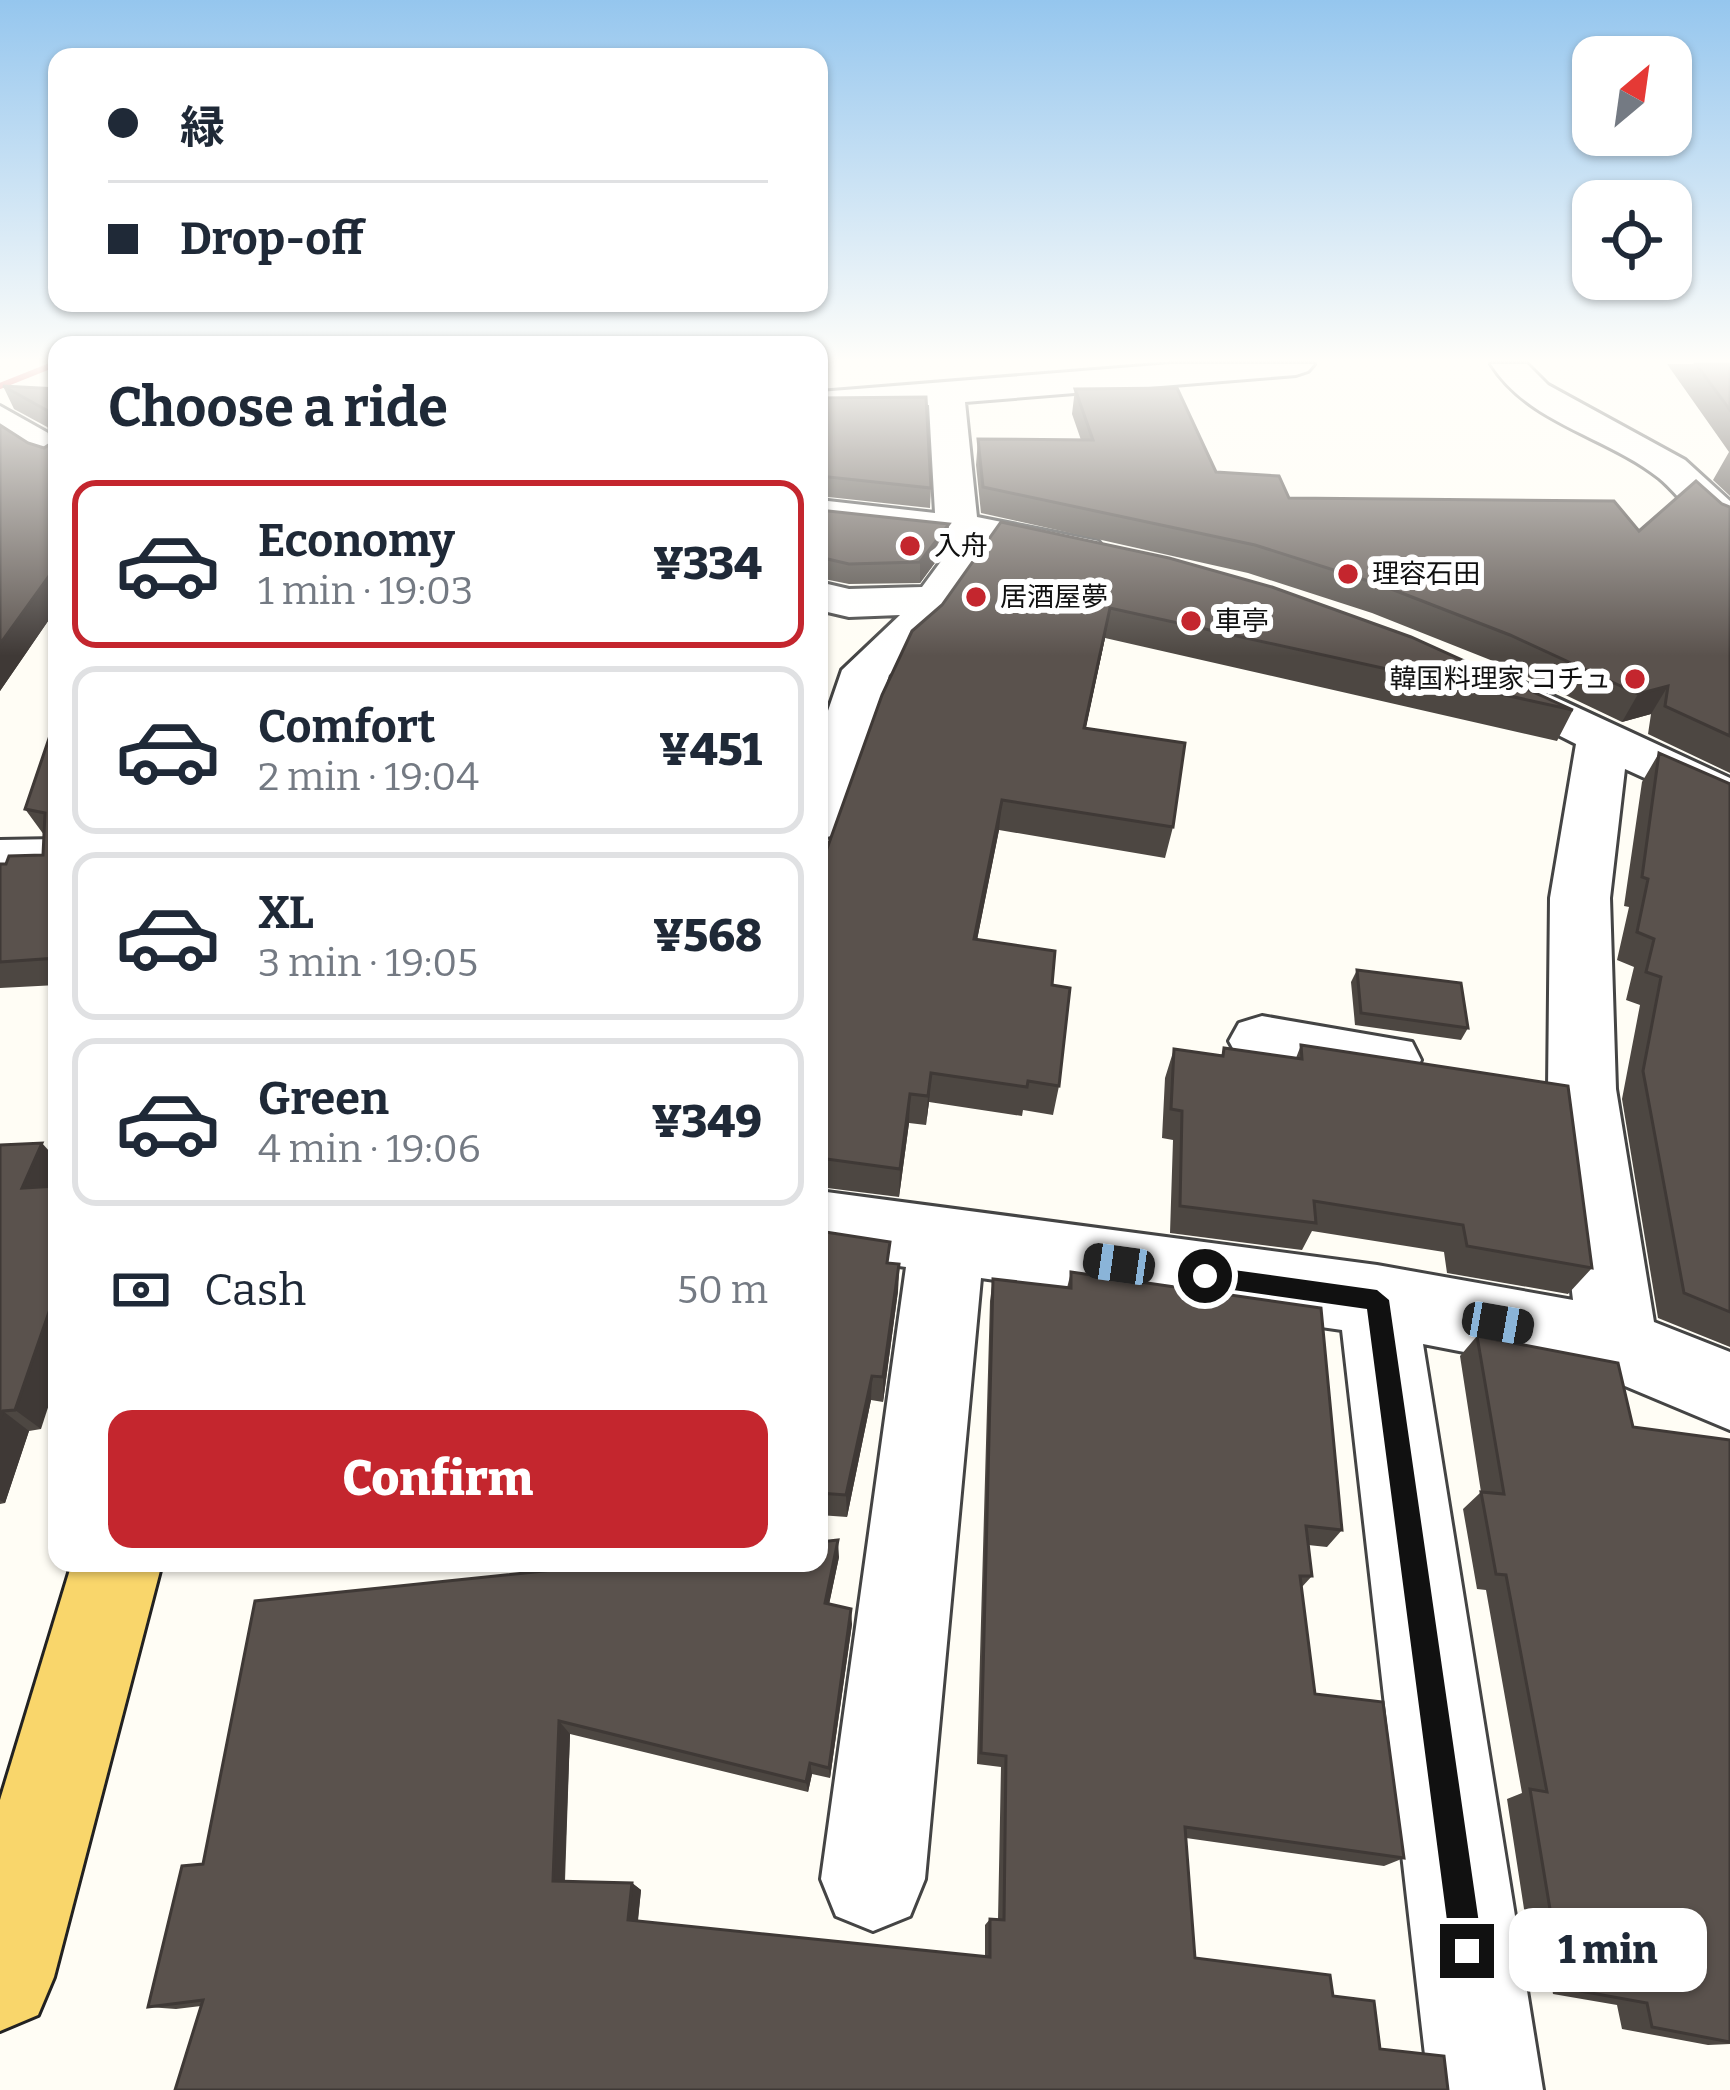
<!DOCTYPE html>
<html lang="en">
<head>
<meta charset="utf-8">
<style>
  body { margin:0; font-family:Bitter,"Noto Sans JP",serif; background:#f6f6f7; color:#1f2937; height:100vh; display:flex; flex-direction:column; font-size:45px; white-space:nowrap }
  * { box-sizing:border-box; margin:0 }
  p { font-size:39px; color:#747a83 }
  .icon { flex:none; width:66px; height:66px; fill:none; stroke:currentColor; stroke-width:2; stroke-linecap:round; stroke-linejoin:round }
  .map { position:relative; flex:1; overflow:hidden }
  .side { position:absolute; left:48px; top:336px; width:780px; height:1236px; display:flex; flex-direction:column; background:#fff; border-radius:24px; box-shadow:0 3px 9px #0004 }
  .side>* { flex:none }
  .guide { position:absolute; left:48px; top:48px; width:780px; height:264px; border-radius:24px; box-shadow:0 3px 9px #0004; display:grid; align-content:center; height:264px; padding:0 60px; background:#fff }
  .needle { width:78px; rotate:29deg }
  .controls { position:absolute; left:1572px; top:36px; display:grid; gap:24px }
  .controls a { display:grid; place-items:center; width:120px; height:120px; border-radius:24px; background:#fff; box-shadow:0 3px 9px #0004; font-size:60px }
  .end { position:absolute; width:54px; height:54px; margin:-27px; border:15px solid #111; background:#fff; box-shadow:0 0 0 6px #fff }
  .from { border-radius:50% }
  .bubble { position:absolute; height:84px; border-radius:24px; background:#fff; box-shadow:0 3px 9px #0004; font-size:39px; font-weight:800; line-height:84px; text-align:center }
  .car { position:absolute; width:36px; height:72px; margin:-36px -18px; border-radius:15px; box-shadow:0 0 9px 3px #0007; background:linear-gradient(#222 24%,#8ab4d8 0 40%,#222 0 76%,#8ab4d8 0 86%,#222 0) }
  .guide b { display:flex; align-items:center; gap:42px; height:114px; font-size:45px }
  .guide b+b { border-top:3px solid #e0e1e3 }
  .guide i { width:30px; height:30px; background:#1f2937 }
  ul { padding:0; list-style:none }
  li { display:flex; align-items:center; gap:36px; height:168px; margin:0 24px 18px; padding:0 36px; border:6px solid #e0e1e3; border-radius:24px }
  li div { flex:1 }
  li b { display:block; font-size:45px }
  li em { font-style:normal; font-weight:800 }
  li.selected { border-color:#c4262e }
  li>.icon { width:108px; height:108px; stroke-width:1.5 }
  h2 { padding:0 60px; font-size:54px; line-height:144px }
  .pay { display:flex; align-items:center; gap:30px; height:132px; padding:0 60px; font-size:45px }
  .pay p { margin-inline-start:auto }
  .action { display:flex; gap:24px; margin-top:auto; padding:24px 60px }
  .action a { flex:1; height:138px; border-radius:24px; background:#c4262e; color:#fff; font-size:48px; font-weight:800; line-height:138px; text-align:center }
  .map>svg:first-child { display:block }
</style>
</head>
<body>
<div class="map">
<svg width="1730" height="2090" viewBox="0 0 1730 2090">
  <rect width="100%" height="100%" fill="#fffdf5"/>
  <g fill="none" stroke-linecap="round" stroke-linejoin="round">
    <defs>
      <g id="minor">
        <polygon points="1170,364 1314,364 1308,371 1296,375 965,402 977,517 1098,541 1105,550 1098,559 1083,563 996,546 937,632 889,675 847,821 839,834 819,839 819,737 842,670 900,615 849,617 819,610 819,582 849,589 922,587 956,541 819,526 819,500 935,513 929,405 819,414 819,392"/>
        <path d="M 1491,364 L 1527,364 L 1548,385 L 1685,460 L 1730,501 L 1730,537 C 1700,529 1682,497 1659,478 C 1606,436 1529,424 1491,364 Z"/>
        <polygon points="0,406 57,438 57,467 43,463 0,434"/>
        <polygon points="1488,666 1730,778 1730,817 1625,769 1610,898 1616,1089 1654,1322 1730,1352 1730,1430 1613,1381 1423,1344 1543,2090 1429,2090 1342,1330 981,1278 925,1879 910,1916 873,1931 836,1916 821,1879 906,1267 819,1255 819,1191 1377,1265 1573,1300 1548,1089 1550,898 1576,744 1471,691 1463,681 1471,671"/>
        <polygon points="57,839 57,877 0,878 0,840"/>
        <polygon points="1262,1016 1412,1042 1421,1060 1412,1078 1388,1086 1239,1059 1229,1041 1239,1023"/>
      </g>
      <polygon id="major" points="72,1563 162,1563 54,1977 38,2015 0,2031 0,1800"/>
    </defs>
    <!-- minor casing -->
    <use href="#minor" stroke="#444" stroke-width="6"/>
    <!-- major casing -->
    <use href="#major" stroke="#222" stroke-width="6"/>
    <!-- minor -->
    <use href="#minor" fill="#fff" fill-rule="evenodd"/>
    <!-- major -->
    <use href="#major" fill="#f9d66b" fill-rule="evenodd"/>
    <!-- rail -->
    <polyline stroke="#c4262e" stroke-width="6" points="0,386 55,364"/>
  </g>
  <!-- wall -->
  <g fill="#4d4742">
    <polygon points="1667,364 1730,364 1730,496 1713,480 1729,452"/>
    <polygon points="3,386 57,389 57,608 0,691 0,425 28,443 44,448 50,444 49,428 14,409"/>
    <polygon points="1075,389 1216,472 1289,498 1639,531 1722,504 1730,507 1730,773 1648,734 1651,714 1622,722 1498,663 1372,613 1248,573 981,513 976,465 978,439 1081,440 1072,414"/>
    <polygon points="819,398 931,488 930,508 819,496"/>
    <polygon points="819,510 948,545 920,583 849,584 819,578"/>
    <polygon points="1001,522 1573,710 1557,741 1105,638 1086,728 1173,827 1165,858 999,830 977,940 1052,985 1059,1086 1053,1115 1023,1110 1022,1116 929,1102 926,1125 909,1123 899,1197 819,1187 819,871 942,605"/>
    <polygon points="57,715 57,985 0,988 0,864 43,855 44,835 25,809"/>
    <polygon points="1659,753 1730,784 1730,1347 1658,1318 1622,1099 1640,1005 1626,1000 1634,967 1617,960 1629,907 1624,906 1642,782"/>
    <polygon points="1357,970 1468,1028 1461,1040 1355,1025 1351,982"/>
    <polygon points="1301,1045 1592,1268 1568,1294 1447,1273 1444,1252 1312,1231 1302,1250 1170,1233 1173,1140 1162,1138 1165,1078 1174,1049 1222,1055 1224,1048 1296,1058"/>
    <polygon points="0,1145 55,1186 41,1429 29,1431 5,1503 0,1504"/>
    <polygon points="819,1231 889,1263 899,1264 898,1291 883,1402 871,1400 847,1517 819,1515"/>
    <polygon points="1071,1272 1342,1530 1327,1547 1308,1545 1312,1576 1301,1588 1315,1694 1404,1858 1384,1866 1186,1838 1195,1958 201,2006 176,2009 148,2007 203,1864 839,1557 829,1604 852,1624 830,1778 812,1774 808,1792 570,1734 565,1881 632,1883 641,1890 638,1921 985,1956 985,1925 990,1919 998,1920 1001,1767 977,1764 990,1301 993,1279 1067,1288"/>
    <polygon points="1477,1336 1730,2042 1730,2044 1708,2045 1622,2029 1617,2005 1553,1994 1549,1971 1533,1967 1507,1799 1522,1793 1486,1590 1477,1589 1463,1509 1481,1492 1460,1356"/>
  </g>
  <!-- shaded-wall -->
  <g fill="#3f3936">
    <polygon points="949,524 948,545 920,583 920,562"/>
    <polygon points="57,565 57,608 0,691 0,644"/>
    <polygon points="1110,608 1105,638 1079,759 1084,728"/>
    <polygon points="1668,686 1651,714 1622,722 1638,694"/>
    <polygon points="1002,800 999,830 971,970 974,939"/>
    <polygon points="931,1073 929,1102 926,1125 928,1096"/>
    <polygon points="910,1094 909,1123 899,1197 900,1169"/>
    <polygon points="42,1143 57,1160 57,1181 45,1211 22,1188"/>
    <polygon points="899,1264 898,1291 883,1402 883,1377"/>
    <polygon points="57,1289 57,1380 41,1429 15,1410"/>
    <polygon points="872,1376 871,1400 847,1517 846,1495"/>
    <polygon points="3,1411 29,1431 5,1503 0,1500 0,1419"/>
    <polygon points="838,1540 839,1557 826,1619 825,1603"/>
    <polygon points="851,1609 852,1624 830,1778 829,1768"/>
    <polygon points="559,1721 570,1734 564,1888 553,1881"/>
    <polygon points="810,1763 812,1774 808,1792 806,1782"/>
    <polygon points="632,1883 641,1890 637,1926 628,1920"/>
  </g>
  <!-- building -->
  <g fill="#5a524d" stroke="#3f3936" stroke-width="3">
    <polygon points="1696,364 1730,364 1730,410"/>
    <polygon points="3,386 57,389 57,565 0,644 0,425 28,443 44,448 50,444 48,411"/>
    <polygon points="1177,388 1216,472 1279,476 1289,498 1614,501 1639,531 1696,481 1722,504 1730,507 1730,736 1665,706 1668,686 1638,694 1510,635 1381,585 1255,545 983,487 978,439 1093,440 1075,389"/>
    <polygon points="926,397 931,488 819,476 819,398"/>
    <polygon points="819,510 949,524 920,562 849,564 819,557"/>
    <polygon points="1001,522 1169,558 1272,587 1411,637 1573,710 1110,608 1084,728 1185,743 1173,827 1002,800 974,939 1055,951 1052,985 1070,988 1059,1086 1028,1081 1027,1087 931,1073 928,1096 910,1094 900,1169 819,1158 819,871 882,695 912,631 942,605"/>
    <polygon points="57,715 57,958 0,962 0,864 6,864 9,856 43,855 45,813 25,809"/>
    <polygon points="1659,753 1730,784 1730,1312 1684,1293 1643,1071 1661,977 1646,972 1654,939 1637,932 1648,879 1642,877"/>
    <polygon points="1357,970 1461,983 1468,1028 1361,1013"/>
    <polygon points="1301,1045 1568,1086 1592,1268 1467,1246 1463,1225 1314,1201 1316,1223 1180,1206 1182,1111 1171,1109 1174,1049 1223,1056 1224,1048 1302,1059"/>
    <polygon points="42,1143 22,1188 57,1186 57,1289 15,1410 3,1411 0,1419 0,1145"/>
    <polygon points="819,1231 890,1242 887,1263 899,1264 883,1377 872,1376 846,1495 819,1493"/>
    <polygon points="1071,1272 1321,1308 1342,1530 1306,1526 1312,1576 1300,1576 1315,1694 1383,1702 1404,1858 1185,1827 1195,1958 1330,1975 1333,1996 1374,2001 1380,2049 1444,2056 1448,2090 175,2090 203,2000 148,2007 182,1866 203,1864 255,1601 620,1563 819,1563 819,1542 838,1540 825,1603 851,1609 829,1768 810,1763 806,1782 559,1721 553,1881 632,1883 628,1920 990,1957 990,1919 1004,1920 1006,1756 981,1753 993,1279 1071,1288"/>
    <polygon points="1477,1336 1618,1363 1633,1427 1730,1440 1730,2042 1652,2027 1647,2003 1580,1991 1575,1967 1559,1963 1530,1789 1547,1792 1506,1575 1496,1574 1481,1492 1504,1494"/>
  </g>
  <!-- sky -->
  <linearGradient id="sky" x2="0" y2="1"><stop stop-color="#95c6ee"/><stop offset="0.55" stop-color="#fffefa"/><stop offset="1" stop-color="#fffefa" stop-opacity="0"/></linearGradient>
  <rect width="1730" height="656" fill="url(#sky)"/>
  <!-- route -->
  <polygon fill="#111" points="1205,1266 1377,1290 1389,1300 1483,1951 1478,1962 1467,1966 1456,1962 1451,1951 1367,1309 1205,1286 1194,1276"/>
  <!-- markers -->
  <g fill="#c4262e" stroke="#fff" stroke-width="4.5">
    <circle cx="910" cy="546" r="12"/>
    <circle cx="1348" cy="574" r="12"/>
    <circle cx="976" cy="597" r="12"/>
    <circle cx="1191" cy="621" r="12"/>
    <circle cx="1635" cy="679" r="12"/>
  </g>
  <g text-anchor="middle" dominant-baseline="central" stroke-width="12" stroke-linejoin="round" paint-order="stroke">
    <!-- far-poi labels -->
    <g font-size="27" fill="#111" stroke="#fff" text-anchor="start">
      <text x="934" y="546">入舟</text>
      <text x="1372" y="574">理容石田</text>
      <text x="1000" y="597">居酒屋夢</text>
      <text x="1215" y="621">車亭</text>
      <text x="1611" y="679" text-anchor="end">韓国料理家 コチュ</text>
    </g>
  </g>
</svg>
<div class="controls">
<a><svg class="needle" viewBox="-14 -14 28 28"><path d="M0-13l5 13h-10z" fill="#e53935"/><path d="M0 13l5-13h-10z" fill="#747a83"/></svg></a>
<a><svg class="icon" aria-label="locate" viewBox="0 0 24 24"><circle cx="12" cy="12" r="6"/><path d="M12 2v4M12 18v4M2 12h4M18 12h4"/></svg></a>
</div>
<i class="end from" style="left:1205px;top:1276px"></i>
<i class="end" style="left:1467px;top:1951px"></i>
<div class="bubble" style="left:1509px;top:1908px;width:198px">1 min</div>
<i class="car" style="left:1119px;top:1264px;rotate:278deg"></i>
<i class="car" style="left:1498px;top:1323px;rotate:100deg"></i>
<div class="guide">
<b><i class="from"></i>緑</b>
<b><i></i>Drop-off</b>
</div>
<section class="side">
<h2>Choose a ride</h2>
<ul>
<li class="selected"><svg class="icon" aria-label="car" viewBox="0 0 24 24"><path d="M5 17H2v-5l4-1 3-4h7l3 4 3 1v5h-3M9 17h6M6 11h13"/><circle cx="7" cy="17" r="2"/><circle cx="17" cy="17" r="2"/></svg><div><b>Economy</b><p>1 min · 19:03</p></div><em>¥334</em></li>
<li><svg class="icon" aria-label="car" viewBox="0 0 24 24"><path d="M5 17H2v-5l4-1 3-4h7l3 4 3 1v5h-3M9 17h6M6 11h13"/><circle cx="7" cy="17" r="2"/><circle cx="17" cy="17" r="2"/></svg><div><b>Comfort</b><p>2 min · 19:04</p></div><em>¥451</em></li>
<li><svg class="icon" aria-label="car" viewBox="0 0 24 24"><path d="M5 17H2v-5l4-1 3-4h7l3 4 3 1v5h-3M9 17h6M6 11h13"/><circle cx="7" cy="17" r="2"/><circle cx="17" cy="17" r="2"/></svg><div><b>XL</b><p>3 min · 19:05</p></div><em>¥568</em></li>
<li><svg class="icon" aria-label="car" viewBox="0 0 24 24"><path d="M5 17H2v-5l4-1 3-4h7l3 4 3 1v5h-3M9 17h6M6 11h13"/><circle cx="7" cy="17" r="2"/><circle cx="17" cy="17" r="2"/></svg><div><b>Green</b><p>4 min · 19:06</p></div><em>¥349</em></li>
</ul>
<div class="pay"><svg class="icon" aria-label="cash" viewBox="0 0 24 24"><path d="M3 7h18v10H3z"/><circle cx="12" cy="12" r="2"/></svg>Cash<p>50 m</p></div>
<div class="action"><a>Confirm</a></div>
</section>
</div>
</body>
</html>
